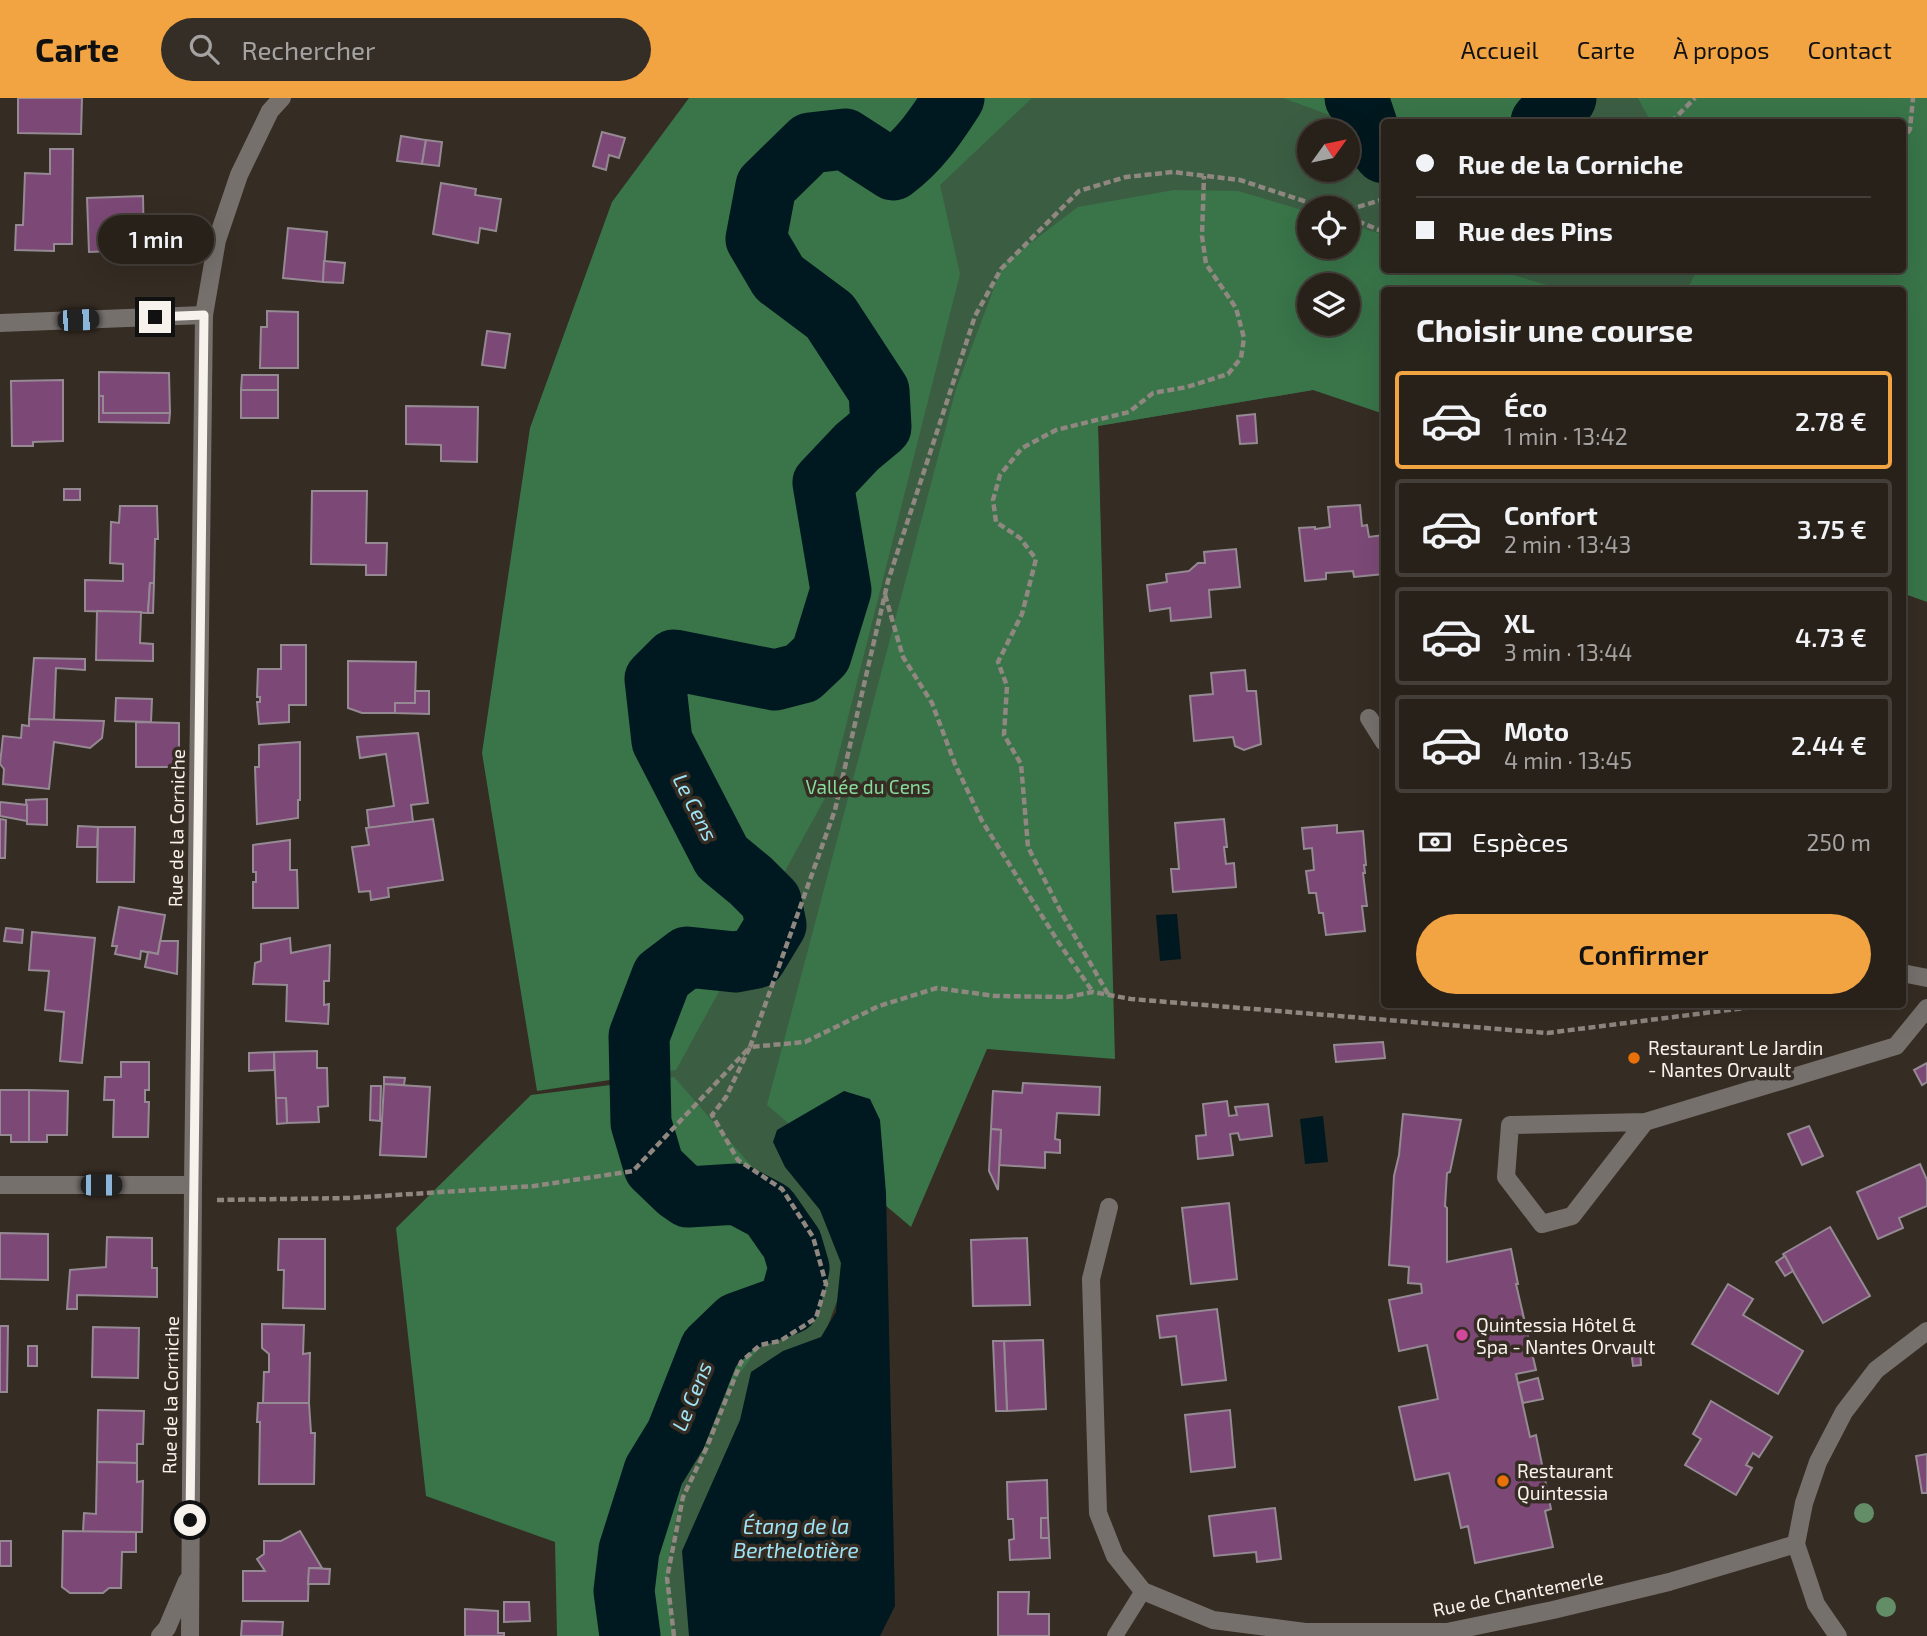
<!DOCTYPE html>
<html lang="fr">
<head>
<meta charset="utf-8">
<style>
  body { margin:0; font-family:"Exo 2",sans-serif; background:#342e27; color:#f1f3f6; height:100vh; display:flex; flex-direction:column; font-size:26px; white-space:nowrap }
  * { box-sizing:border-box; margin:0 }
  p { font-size:23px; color:#a5a3a2 }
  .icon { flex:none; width:38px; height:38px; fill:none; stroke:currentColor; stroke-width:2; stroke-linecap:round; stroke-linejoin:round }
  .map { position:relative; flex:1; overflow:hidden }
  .sheet { position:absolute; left:1381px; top:189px; width:525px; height:721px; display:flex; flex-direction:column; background:#28211a; border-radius:7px; box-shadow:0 7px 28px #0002,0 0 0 2px #443e39 }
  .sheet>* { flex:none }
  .top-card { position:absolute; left:1381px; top:21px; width:525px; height:154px; border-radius:7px; box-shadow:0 7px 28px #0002,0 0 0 2px #443e39; display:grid; align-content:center; height:154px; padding:0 35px; background:#28211a }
  .needle { width:46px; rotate:57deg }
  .controls { position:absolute; left:1297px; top:21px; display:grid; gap:14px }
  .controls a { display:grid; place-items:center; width:63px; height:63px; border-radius:50%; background:#28211a; box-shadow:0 7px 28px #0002,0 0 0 2px #443e39; font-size:35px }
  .end { position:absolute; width:32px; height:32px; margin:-16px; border:9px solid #f8f2ec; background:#111; box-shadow:0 0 0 4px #111 }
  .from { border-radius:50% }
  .bubble { position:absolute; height:49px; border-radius:24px; background:#28211a; box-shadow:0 7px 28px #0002,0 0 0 2px #443e39; font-size:23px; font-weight:600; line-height:49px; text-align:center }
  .car { position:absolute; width:21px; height:42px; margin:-21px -10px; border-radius:9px; box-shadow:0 0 5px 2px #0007; background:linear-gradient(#222 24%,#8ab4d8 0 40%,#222 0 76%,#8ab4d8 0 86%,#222 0) }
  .top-card b { display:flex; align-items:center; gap:24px; height:66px; font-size:26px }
  .top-card b+b { border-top:2px solid #443e39 }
  .top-card i { width:18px; height:18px; background:#f1f3f6 }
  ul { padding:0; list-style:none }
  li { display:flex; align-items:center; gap:21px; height:98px; margin:0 14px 10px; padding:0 21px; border:4px solid #443e39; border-radius:7px }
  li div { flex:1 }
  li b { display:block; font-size:26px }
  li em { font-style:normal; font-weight:600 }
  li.current { border-color:#f3a442 }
  li>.icon { width:63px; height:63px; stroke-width:1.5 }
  h2 { padding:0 35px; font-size:32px; line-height:84px }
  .pay { display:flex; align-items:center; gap:18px; height:77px; padding:0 35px; font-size:26px }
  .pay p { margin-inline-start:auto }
  .button { display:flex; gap:14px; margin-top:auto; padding:14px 35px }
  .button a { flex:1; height:80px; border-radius:42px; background:#f3a442; color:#111; font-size:28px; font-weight:600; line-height:80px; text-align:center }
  header { display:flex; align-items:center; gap:42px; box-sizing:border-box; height:98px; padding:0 35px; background:#f3a442; color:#111 }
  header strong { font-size:33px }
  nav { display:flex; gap:38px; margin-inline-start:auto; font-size:24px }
  .search { width:490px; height:63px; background:#342e27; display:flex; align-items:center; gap:18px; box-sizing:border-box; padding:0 24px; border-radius:38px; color:#a5a3a2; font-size:26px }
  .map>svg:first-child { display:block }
</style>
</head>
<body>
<header>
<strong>Carte</strong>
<div class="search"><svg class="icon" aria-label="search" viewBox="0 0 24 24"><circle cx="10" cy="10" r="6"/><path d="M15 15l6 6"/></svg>Rechercher</div>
<nav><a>Accueil</a><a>Carte</a><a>À propos</a><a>Contact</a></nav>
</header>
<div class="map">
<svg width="1927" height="1538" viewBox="0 0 1927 1538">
  <rect width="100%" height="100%" fill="#352c23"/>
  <!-- green -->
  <path fill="#3b5e43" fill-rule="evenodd" d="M 829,0 L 1927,0 L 1902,192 L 1384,192 L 1313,292 L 1098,328 L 1112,922 L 945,914 L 712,1538 L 608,1538 L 643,137 ZM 1384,24 L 1902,24 L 1902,172 L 1384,172 ZM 1309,33 L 1348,33 L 1348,72 L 1309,72 ZM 1309,110 L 1348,110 L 1348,149 L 1309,149 ZM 1309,187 L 1348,187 L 1348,226 L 1309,226 Z"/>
  <!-- forest -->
  <g fill="#397549" fill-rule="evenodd">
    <polygon points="689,0 1032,0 940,87 960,176 830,691 676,972 537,993 482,655 530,330 612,104"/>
    <polygon points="1283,0 1551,0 1531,24 1384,24 1384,37"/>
    <polygon points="1638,0 1927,0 1927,504 1902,495 1902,192 1687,192 1697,172 1902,172 1902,24 1651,24"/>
    <path d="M 1174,92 L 1238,93 L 1309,114 L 1309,149 L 1348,149 L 1348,126 L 1384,137 L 1384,172 L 1496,172 L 1564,192 L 1384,192 L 1384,316 L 1313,292 L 1098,328 L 1115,961 L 987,951 L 911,1129 L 767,1007 L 956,291 L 1003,166 L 1078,109 ZM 1309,187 L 1348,187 L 1348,226 L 1309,226 Z"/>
    <polygon points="674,979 774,1094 797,1198 691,1341 667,1468 673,1538 557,1538 555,1444 426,1398 396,1130 531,997"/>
  </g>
  <!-- water -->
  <g fill="#00181f">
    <polygon points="1177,816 1181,861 1160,863 1156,817"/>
    <polygon points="844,993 870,1001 880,1022 886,1095 895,1508 880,1538 689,1538 682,1453 740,1322 751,1274 783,1253 821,1239 836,1214 841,1165 820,1112 785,1069 773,1044 777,1032"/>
    <polygon points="1323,1018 1328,1064 1305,1066 1300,1021"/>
  </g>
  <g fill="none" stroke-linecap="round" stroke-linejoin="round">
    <!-- river -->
    <g stroke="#00181f" stroke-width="61">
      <polyline points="1355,0 1358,0 1371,39 1384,55"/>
      <polyline points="1541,24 1556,7 1566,0"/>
      <path d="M 630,1538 L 624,1493 L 629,1452 L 654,1373 L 676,1337 L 710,1251 L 737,1225 L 789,1206 L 799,1170 L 792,1146 L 769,1113 L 737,1096 L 688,1099 L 678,1092 L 654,1069 L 647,1045 L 641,1025 L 639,938 L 662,878 L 687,859 L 735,864 L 756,860 L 776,827 L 771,803 L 751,783 L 722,759 L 662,643 L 655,581 L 674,562 L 775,582 L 802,575 L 821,557 L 841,492 L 823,385 L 857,349 L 881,329 L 879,293 L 830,218 L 779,180 L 756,141 L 766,88 L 810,45 L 845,41 L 893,72 C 920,52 936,28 954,0"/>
    </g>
  </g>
  <!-- building -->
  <g fill="#7c4976" stroke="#958993" stroke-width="2">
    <polygon points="18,0 82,0 81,36 18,35"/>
    <polygon points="602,34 625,40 619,60 609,57 606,72 593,68"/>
    <polygon points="401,38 426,42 422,66 397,63"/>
    <polygon points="426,42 442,44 439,68 422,66"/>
    <polygon points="50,51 73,51 72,146 54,146 54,153 15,152 16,127 23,127 25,75 50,76"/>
    <polygon points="441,85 476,91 475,97 501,101 496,133 480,130 478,145 433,136"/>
    <polygon points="143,98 144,152 89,154 87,100"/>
    <polygon points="288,130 327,134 323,184 283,180"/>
    <polygon points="324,163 345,165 343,185 323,184"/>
    <polygon points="267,213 298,214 298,270 260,270 261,229 267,229"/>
    <polygon points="487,233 510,236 505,270 482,267"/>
    <polygon points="99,274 169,275 170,315 103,315 103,298 99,298"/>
    <polygon points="242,277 278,277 278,292 241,292"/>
    <polygon points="63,282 63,343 33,344 33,348 12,348 11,283"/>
    <rect x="241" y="292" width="37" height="28"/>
    <polygon points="99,298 103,298 103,315 170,315 169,325 99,324"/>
    <polygon points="406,308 478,309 477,364 441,363 441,347 406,346"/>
    <polygon points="1255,316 1257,345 1240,346 1237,318"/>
    <rect x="64" y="391" width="16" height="11"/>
    <polygon points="312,393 367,393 366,445 387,445 386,477 366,477 366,467 311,466"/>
    <polygon points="1360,407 1362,428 1367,427 1369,439 1384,437 1384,476 1354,479 1353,473 1326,475 1326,481 1305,483 1299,430 1315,429 1315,431 1330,429 1328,409"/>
    <polygon points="120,408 157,408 158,441 155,441 154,485 150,485 148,515 85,513 85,482 123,483 123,466 110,465 111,424 119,425"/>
    <polygon points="1236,451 1240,489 1209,492 1211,519 1171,523 1170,510 1150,513 1147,487 1167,484 1166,476 1189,473 1198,465 1205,465 1204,454"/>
    <polygon points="150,485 154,485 153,515 148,515"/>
    <polygon points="97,513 141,514 140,545 153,546 153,563 96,562"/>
    <polygon points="281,547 306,547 306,607 289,607 289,624 259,626 257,604 260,604 260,599 257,599 258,571 281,571"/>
    <polygon points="34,560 85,561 85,572 56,570 54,622 29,621"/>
    <polygon points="348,563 416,564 415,605 395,605 395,615 362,615 348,610"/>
    <polygon points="1245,572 1247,593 1256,593 1261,646 1244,652 1235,648 1233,639 1194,643 1190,598 1213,596 1211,575"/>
    <polygon points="415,593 429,593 429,616 395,615 395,605 415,605"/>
    <polygon points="116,600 152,601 151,624 115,623"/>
    <polygon points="29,621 104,623 102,640 90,650 54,644 49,691 3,686 4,671 0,666 3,638 21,640 22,627 29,628"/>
    <polygon points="136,624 179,625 179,669 136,669"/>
    <polygon points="418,635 428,705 411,707 413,724 369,730 367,712 394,708 386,656 360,660 357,639"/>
    <polygon points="300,644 300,702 298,702 298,720 257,726 255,669 259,669 259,647"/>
    <polygon points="47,701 47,727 27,726 26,702"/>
    <polygon points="0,704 27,707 27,723 0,718"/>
    <polygon points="0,721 6,722 5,760 0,760"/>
    <polygon points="433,721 443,782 388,790 389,799 371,802 370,793 359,794 352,749 369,747 366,730"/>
    <polygon points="1224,721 1227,749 1224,749 1226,766 1234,765 1236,789 1173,794 1171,771 1179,771 1175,725"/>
    <polygon points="1337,727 1337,735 1363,733 1366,767 1364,767 1365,775 1363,775 1367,808 1362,808 1365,833 1326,837 1323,815 1319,815 1316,795 1309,795 1306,773 1314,772 1312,750 1304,751 1302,730"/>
    <polygon points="78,728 98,729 97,749 77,749"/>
    <polygon points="98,729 135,729 134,784 97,784"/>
    <polygon points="290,742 290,772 297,772 298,810 253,810 253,784 256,784 256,774 253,774 253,747"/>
    <polygon points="119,809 165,817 158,856 141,853 140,861 115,856 117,848 112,848"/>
    <polygon points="6,830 23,832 22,845 4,843"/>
    <polygon points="32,834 95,840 82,965 60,963 64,914 45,912 49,873 29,872"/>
    <polygon points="290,840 291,855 330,847 329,883 324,883 324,907 329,906 328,926 286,923 287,887 253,886 255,865 261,863 261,846"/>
    <polygon points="160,843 178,843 177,876 145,869 148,854 158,856"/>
    <polygon points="1383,944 1385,960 1336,964 1334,947"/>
    <polygon points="317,953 317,970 327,970 328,1008 318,1009 319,1024 287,1025 286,1000 276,1000 274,954"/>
    <polygon points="274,954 274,972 249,973 249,955"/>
    <polygon points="121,964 149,964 149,992 145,992 145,1004 149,1004 148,1039 113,1039 114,1002 104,1002 105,979 121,979"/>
    <polygon points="1927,965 1927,984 1922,987 1914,972"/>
    <polygon points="384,979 405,980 404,987 384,986"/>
    <polygon points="1023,985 1100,989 1099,1017 1057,1015 1055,1041 1060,1042 1060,1055 1045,1054 1045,1070 999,1067 1001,1032 991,1031 993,993 1022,995"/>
    <polygon points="384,986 430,989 426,1059 380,1057"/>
    <polygon points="371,988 381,988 380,1023 370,1022"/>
    <polygon points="0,992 29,992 29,1044 11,1044 11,1037 0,1037"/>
    <polygon points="29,992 68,993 67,1037 47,1037 47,1044 29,1044"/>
    <polygon points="276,1000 286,1000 287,1025 277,1026"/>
    <polygon points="1227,1003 1229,1018 1237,1017 1235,1009 1268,1006 1272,1038 1240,1042 1238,1035 1230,1036 1233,1057 1198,1061 1196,1038 1206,1037 1203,1006"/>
    <polygon points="1403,1016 1461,1022 1450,1074 1447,1075 1445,1108 1447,1110 1447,1164 1511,1151 1518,1186 1516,1186 1536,1272 1516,1276 1530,1339 1536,1337 1551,1411 1545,1413 1553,1449 1475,1465 1468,1428 1461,1430 1449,1375 1415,1382 1399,1309 1438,1301 1427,1247 1399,1253 1389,1202 1422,1195 1421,1186 1408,1185 1409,1169 1389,1167 1394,1078 1399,1057"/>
    <polygon points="1809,1028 1823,1058 1802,1067 1788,1036"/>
    <polygon points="991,1031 1001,1032 998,1092 989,1073"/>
    <polygon points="1920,1066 1927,1082 1927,1108 1899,1120 1903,1130 1878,1141 1857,1094"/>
    <polygon points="1229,1105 1237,1181 1191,1186 1182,1110"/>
    <polygon points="1830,1129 1870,1198 1823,1225 1783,1156"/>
    <polygon points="0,1135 48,1136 48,1182 0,1181"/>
    <polygon points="107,1139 152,1140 152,1170 157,1170 157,1199 77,1197 77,1211 67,1211 70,1172 106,1169"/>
    <polygon points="1027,1140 1030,1207 973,1208 971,1142"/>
    <polygon points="279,1141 325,1141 325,1211 283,1210 284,1172 278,1172"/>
    <polygon points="1785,1158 1793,1173 1785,1178 1776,1164"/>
    <polygon points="1728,1186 1753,1201 1743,1217 1803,1253 1778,1296 1692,1246"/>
    <polygon points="1217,1211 1226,1282 1182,1287 1176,1238 1160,1240 1157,1218"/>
    <polygon points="262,1226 304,1227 303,1256 310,1255 309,1305 263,1305 264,1274 269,1274 269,1256 262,1250"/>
    <polygon points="0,1228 8,1228 7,1294 0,1294"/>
    <polygon points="93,1229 139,1230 138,1280 92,1279"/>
    <polygon points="1043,1242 1046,1311 1007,1313 1004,1243"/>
    <polygon points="993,1243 1004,1243 1007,1313 996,1313"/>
    <rect x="28" y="1248" width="9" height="20"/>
    <polygon points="1640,1251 1641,1267 1633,1268 1631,1252"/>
    <polygon points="1538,1280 1543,1301 1523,1305 1518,1285"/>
    <polygon points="1711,1303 1772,1339 1759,1359 1753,1355 1746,1367 1752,1370 1736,1397 1685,1367 1701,1341 1693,1336"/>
    <polygon points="258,1305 309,1305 311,1335 315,1335 314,1386 259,1386 260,1324 257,1324"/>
    <polygon points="98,1312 144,1313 143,1346 137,1346 137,1365 97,1364"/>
    <polygon points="1230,1312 1235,1369 1191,1374 1185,1317"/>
    <polygon points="1927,1356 1927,1395 1922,1395 1916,1358"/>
    <polygon points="97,1364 137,1365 137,1384 143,1383 142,1434 83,1434 84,1415 96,1416"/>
    <polygon points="1047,1382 1048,1420 1041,1420 1041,1440 1049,1440 1050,1460 1010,1462 1009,1442 1014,1441 1013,1421 1008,1421 1007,1384"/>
    <polygon points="1275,1410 1281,1461 1257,1464 1256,1454 1214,1458 1209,1418"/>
    <polygon points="1041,1420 1048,1420 1049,1440 1041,1440"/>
    <polygon points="63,1433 136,1434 136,1454 122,1454 121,1490 109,1490 103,1495 70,1495 62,1489"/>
    <polygon points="300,1433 322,1470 309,1470 308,1503 243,1503 243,1473 265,1473 257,1461 264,1456 264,1443 281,1443"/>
    <rect x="0" y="1443" width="11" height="25"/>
    <polygon points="309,1470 330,1471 329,1486 308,1486"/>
    <polygon points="998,1494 1029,1494 1028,1516 1049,1516 1049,1538 998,1538"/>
    <polygon points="504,1504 529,1504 530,1523 504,1524"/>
    <polygon points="465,1511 498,1513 498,1535 504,1535 504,1538 465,1538"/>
    <polygon points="242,1523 283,1524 282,1538 241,1538"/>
  </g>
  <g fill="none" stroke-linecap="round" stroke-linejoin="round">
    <!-- path -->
    <g stroke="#8f8780" stroke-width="4.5" stroke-dasharray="7 3.5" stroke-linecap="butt">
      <polyline points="1671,24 1695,0"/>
      <polyline points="1902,44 1910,31 1913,0"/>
      <polyline points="1348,112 1384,101"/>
      <polyline points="1348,119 1384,134"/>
      <polyline points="885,497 903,559 932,605 955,666 982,723 1059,845 1093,894"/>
      <polyline points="1108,896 1061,814 1028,749 1021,666 1004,637 1007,588 998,564 1022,516 1036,461 1020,440 996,424 993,402 1000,377 1022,350 1056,332 1129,314 1153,295 1187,289 1228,276 1241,260 1244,240 1236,210 1206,166 1202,138 1204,78"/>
      <polyline points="217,1102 350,1100 534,1088 633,1073 750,949 835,712 888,483 975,218 1001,171 1079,93 1126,79 1173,74 1240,82 1325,110"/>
      <polyline points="674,1538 667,1480 683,1399 706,1351 741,1264 760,1247 780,1243 816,1220 826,1186 813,1139 782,1091 738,1062 712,1017 726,999 750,949 805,944 879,908 937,890 995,898 1067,899 1093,894 1131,901 1547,935 1776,906"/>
    </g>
    <!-- service -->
    <polyline stroke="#76706d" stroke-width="16" points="1115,1538 1143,1493"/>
    <!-- minor -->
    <g stroke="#76706d" stroke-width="18">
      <polyline points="0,225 204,217"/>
      <polyline points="1369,620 1384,644"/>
      <polyline points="1902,875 1927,880"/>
      <polyline points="1645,1024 1572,1118 1542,1126 1506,1079 1510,1027 1645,1024 1896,948 1927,910"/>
      <polyline points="0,1087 193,1087"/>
      <polyline points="1109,1109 1091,1181 1098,1415 1115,1458 1143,1493 1213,1522 1305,1534 1447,1534 1553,1512 1669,1484 1796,1446"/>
      <polyline points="160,1538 167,1530 187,1483"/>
      <polyline points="190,1538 193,1087 204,217 217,142 239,77 270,13 282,0"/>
      <polyline points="1838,1538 1816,1506 1796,1446 1804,1405 1818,1364 1844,1314 1876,1272 1927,1233"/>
    </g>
  </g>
  <!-- trees -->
  <g fill="#628d66">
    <circle cx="1864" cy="1415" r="10"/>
    <circle cx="1886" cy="1509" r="10"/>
  </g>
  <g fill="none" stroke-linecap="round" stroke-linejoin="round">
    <!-- route -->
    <polyline stroke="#f8f2ec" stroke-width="9" points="155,219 204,217 190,1422"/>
  </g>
  <!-- markers -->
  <g fill="#e8710a" stroke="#352c23" stroke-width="2.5">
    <circle cx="1634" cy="960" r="7"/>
    <circle cx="1503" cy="1383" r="7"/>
  </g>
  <circle fill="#d1479c" stroke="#352c23" stroke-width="2.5" cx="1462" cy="1237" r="7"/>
  <g text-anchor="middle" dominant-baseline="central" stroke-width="7" stroke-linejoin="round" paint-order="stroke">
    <!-- park labels -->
    <g font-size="19" fill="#87dc9c" stroke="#352c23">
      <text x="868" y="688">Vallée du Cens</text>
    </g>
    <!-- street labels -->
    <g font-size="19" fill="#f8f2ec" stroke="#352c23">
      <text transform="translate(176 730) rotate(-89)">Rue de la Corniche</text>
      <text transform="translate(170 1297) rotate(-89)">Rue de la Corniche</text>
      <text transform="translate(1518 1495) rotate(-11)">Rue de Chantemerle</text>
    </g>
    <!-- poi labels -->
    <g font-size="19" fill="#f8f2ec" stroke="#352c23" text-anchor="start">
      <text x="1648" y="949">Restaurant Le Jardin<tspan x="1648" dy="22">- Nantes Orvault</tspan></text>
      <text x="1476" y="1226">Quintessia Hôtel &amp;<tspan x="1476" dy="22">Spa - Nantes Orvault</tspan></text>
      <text x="1517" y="1372">Restaurant<tspan x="1517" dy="22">Quintessia</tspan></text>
    </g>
    <!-- water labels -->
    <g font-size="21" font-style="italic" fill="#9ee4f7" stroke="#352c23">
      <text transform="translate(696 709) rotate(63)">Le Cens</text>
      <text transform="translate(691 1298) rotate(-68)">Le Cens</text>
      <text x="796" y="1427">Étang de la<tspan x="796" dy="24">Berthelotière</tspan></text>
    </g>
  </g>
</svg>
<div class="controls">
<a><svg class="needle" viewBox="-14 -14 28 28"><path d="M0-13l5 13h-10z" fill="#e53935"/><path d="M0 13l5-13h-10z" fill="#a5a3a2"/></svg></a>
<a><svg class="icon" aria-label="locate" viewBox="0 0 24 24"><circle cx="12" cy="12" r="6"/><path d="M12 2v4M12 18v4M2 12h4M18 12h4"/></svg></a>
<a><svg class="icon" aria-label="layers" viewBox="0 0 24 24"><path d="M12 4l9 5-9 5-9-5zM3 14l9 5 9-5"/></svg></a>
</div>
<i class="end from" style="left:190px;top:1422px"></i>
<i class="end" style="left:155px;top:219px"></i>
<div class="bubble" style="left:98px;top:117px;width:116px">1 min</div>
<i class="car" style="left:78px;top:222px;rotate:88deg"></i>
<i class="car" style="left:101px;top:1087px;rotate:90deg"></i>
<div class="top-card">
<b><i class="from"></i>Rue de la Corniche</b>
<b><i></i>Rue des Pins</b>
</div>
<section class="sheet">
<h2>Choisir une course</h2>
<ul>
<li class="current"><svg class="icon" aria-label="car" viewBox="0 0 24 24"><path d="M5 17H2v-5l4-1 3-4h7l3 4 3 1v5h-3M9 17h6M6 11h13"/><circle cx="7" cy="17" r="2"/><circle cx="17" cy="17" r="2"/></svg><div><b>Éco</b><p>1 min · 13:42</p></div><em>2.78 €</em></li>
<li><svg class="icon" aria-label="car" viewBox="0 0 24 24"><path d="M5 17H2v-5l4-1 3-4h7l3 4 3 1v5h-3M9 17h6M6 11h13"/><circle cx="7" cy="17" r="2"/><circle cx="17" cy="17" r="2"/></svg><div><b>Confort</b><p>2 min · 13:43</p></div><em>3.75 €</em></li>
<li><svg class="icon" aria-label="car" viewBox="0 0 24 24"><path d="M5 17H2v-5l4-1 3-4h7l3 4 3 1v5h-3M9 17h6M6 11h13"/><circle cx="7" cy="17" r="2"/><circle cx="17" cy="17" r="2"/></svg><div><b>XL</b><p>3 min · 13:44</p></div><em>4.73 €</em></li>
<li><svg class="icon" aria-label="car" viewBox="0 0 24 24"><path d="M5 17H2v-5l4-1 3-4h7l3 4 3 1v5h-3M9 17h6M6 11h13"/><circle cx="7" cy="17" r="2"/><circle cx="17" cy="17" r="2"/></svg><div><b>Moto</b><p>4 min · 13:45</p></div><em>2.44 €</em></li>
</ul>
<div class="pay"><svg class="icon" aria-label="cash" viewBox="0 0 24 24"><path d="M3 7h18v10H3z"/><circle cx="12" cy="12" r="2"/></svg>Espèces<p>250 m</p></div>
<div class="button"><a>Confirmer</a></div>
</section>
</div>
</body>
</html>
